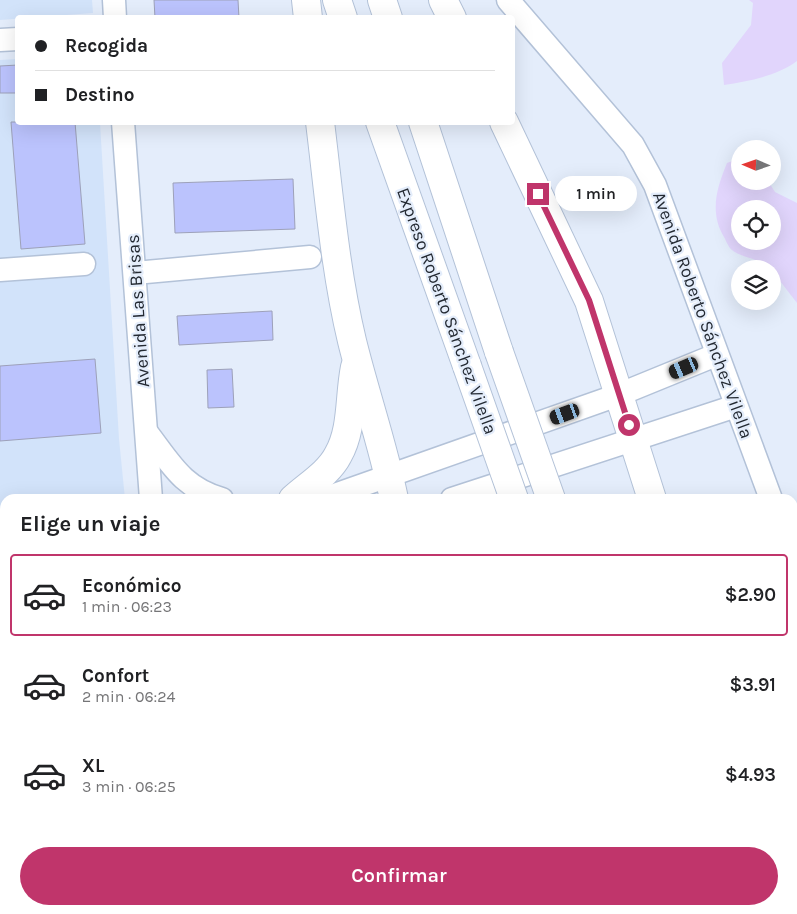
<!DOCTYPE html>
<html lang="es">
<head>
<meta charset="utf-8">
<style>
  body { margin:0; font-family:Karla,sans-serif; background:#f2f2f2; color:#202124; height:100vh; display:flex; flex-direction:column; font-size:19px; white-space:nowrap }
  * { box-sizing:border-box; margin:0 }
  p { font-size:16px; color:#757577 }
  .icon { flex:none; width:28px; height:28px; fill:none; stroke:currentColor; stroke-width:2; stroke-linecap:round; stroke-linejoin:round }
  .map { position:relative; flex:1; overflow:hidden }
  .sheet { position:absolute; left:0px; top:494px; width:798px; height:421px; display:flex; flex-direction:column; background:#fff; border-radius:15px 15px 0 0; box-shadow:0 5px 20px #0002 }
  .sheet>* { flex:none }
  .banner { position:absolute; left:15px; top:15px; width:500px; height:110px; border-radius:5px; box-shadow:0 5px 20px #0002; display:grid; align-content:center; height:110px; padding:0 20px; background:#fff }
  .needle { width:32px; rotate:272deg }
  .buttons { position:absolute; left:731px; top:140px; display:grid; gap:10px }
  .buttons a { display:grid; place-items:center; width:50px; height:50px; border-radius:50%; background:#fff; box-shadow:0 5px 20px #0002; font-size:25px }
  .end { position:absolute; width:22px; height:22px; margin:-11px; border:6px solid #c0356b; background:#fff; box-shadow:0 0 0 2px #fff }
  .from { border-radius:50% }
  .bubble { position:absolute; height:35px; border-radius:18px; background:#fff; box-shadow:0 5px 20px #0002; font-size:16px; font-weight:600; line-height:35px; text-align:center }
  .car { position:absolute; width:15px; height:30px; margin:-15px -8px; border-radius:6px; box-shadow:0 0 4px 1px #0007; background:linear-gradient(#222 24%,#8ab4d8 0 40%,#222 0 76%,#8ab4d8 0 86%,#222 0) }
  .banner b { display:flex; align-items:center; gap:18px; height:48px; font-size:19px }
  .banner b+b { border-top:1px solid #e0e0e0 }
  .banner i { width:12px; height:12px; background:#202124 }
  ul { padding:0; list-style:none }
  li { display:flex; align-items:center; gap:15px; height:82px; margin:0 10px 8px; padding:0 10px; border:2px solid transparent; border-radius:5px }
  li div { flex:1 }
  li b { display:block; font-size:19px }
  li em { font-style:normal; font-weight:600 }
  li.active { border-color:#c0356b }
  li>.icon { width:45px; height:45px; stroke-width:1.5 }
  h2 { padding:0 20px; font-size:22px; line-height:60px }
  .primary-button { display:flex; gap:10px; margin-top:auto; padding:10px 20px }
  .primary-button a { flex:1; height:58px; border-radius:30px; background:#c0356b; color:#fff; font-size:20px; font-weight:600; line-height:58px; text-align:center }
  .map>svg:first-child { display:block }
</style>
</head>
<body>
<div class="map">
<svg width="797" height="914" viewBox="0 0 797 914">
  <rect width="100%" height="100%" fill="#e4edfb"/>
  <!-- built -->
  <g fill="#d2e3fa">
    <polygon points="0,0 92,0 93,13 0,20"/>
    <polygon points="17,59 18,122 100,123 119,439 125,499 5,499 5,693 0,688 0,60"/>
    <polygon points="797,754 797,914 792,910 792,757"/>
  </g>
  <!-- green -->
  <g fill="#e1d5fc" fill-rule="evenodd">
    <path d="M 749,0 L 797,0 L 797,61 C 777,76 749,81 724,85 L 722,63 L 751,25 L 753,3 Z"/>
    <path d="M 740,158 L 740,181 L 768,181 L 775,192 L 797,203 L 797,303 L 773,272 L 772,269 L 769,269 C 759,257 743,259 732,250 C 728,247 726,240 724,237 C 709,212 717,187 727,163 ZM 740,209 L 772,209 L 772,241 L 740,241 Z"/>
  </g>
  <!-- building -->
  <g fill="#bbc3fd" stroke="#9da1b9">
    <polygon points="154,0 238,0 239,18 155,18"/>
    <polygon points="18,65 18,93 0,93 0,66"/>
    <polygon points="11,122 75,122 85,244 21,249"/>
    <polygon points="293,179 295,229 175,233 173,183"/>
    <polygon points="272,311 273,340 179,345 177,316"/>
    <polygon points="95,359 101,433 0,441 0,366"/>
    <polygon points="232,369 234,407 208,408 207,370"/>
  </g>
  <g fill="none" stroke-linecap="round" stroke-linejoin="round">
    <defs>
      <g id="minor">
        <polyline points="114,0 115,18"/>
        <polyline points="508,0 633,145 655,185 771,499"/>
        <polyline points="0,40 18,39"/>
        <polyline points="123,122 151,499"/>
        <polyline points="0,270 84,264"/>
        <polyline points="135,273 310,257"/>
        <path d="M 148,434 C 171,464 183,488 222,499"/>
        <polyline points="323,499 618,395 716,355"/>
        <polyline points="452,499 736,406"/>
        <polyline points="792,569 792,619"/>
        <polyline points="0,796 5,801"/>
        <polyline points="123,910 127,914"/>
        <polyline points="206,910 207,914"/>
        <polyline points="787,910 789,914"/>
      </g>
      <g id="highway">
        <polyline points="306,0 308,18"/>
        <polyline points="337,0 343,18"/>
        <polyline points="382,0 388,18"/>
        <polyline points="443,0 452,18"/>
        <path d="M 320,122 C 329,195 335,270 352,341 C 365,394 383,445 394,499"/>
        <polyline points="380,122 467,366"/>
        <polyline points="423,122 499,352"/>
        <polyline points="504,122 589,301 652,499"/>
        <path d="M 293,499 C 307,486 329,473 338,455 C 353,429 349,396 355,367"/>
        <polyline points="652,910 655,914"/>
        <polyline points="677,910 679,914"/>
        <polyline points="722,910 724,914"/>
      </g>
    </defs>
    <!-- minor casing -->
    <use href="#minor" stroke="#b3c2d8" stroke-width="25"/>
    <!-- highway casing -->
    <use href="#highway" stroke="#b3c2d8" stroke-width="30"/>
    <!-- minor -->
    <use href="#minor" stroke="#fff" stroke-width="22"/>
    <!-- highway -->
    <use href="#highway" stroke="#fff" stroke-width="28"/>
    <defs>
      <g id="highway-bridge">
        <polyline points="499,352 551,499"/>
        <polyline points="467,366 514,499"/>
      </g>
    </defs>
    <!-- highway-bridge casing -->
    <use href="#highway-bridge" stroke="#b3c2d8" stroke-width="30" stroke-linecap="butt"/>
    <!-- highway-bridge -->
    <use href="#highway-bridge" stroke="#fff" stroke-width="28"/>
  </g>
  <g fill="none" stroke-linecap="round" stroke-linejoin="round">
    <!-- route -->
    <polyline stroke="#c0356b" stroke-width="6" points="538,194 589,300 629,425"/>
  </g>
  <g text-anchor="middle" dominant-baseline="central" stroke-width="4.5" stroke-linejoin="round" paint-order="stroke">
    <!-- street labels -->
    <g font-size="18" fill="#232932" stroke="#e4edfb">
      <text transform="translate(138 311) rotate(-94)">Avenida Las Brisas</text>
      <text transform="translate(447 311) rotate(70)">Expreso Roberto Sánchez Vilella</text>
      <text transform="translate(703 315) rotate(70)">Avenida Roberto Sánchez Vilella</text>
    </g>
  </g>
</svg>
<div class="buttons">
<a><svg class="needle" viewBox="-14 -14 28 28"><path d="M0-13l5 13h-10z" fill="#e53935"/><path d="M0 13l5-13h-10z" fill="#757577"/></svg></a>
<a><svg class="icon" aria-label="locate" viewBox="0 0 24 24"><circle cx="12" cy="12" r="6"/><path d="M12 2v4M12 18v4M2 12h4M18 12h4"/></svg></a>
<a><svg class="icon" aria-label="layers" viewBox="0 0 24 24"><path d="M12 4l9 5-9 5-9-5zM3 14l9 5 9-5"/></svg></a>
</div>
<i class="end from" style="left:629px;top:425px"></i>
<i class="end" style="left:538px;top:194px"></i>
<div class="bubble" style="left:555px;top:176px;width:82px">1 min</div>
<i class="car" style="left:684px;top:368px;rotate:247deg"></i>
<i class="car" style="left:565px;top:414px;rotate:250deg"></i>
<div class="banner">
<b><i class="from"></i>Recogida</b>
<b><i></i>Destino</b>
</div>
<section class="sheet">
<h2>Elige un viaje</h2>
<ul>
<li class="active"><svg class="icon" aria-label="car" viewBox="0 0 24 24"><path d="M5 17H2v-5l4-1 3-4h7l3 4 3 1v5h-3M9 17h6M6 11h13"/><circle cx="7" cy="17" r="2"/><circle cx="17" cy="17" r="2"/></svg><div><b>Económico</b><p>1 min · 06:23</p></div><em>$2.90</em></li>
<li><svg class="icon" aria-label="car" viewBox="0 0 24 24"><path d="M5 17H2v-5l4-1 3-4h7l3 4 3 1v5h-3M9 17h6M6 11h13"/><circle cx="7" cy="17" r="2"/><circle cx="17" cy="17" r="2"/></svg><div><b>Confort</b><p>2 min · 06:24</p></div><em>$3.91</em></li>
<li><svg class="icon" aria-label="car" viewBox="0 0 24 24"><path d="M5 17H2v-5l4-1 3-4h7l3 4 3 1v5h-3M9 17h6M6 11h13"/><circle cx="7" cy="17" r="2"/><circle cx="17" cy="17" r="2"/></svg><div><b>XL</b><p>3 min · 06:25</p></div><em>$4.93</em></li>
</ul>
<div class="primary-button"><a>Confirmar</a></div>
</section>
</div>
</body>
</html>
